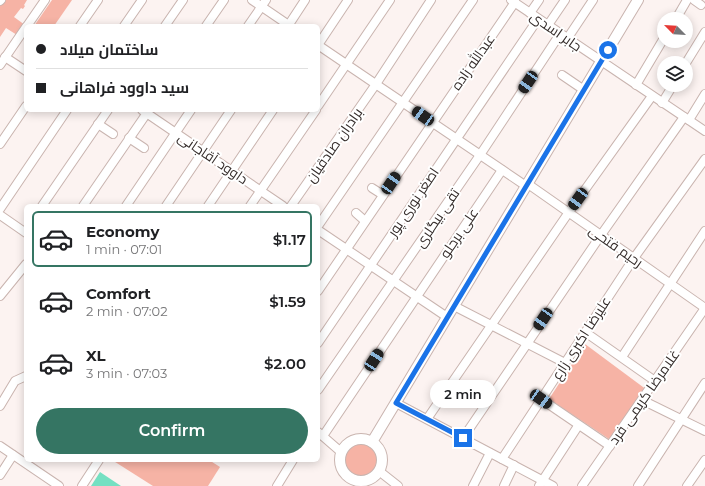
<!DOCTYPE html>
<html lang="en">
<head>
<meta charset="utf-8">
<style>
  body { margin:0; font-family:Montserrat,Cairo,sans-serif; background:#f6f6f6; color:#202124; height:100vh; display:flex; flex-direction:column; font-size:15px; white-space:nowrap }
  * { box-sizing:border-box; margin:0 }
  p { font-size:13px; color:#757577 }
  .icon { flex:none; width:22px; height:22px; fill:none; stroke:currentColor; stroke-width:2; stroke-linecap:round; stroke-linejoin:round }
  .map { position:relative; flex:1; overflow:hidden }
  .panel { position:absolute; left:24px; top:204px; width:296px; height:258px; display:flex; flex-direction:column; background:#fff; border-radius:6px; box-shadow:0 2px 10px #0003 }
  .panel>* { flex:none }
  .guide { position:absolute; left:24px; top:24px; width:296px; height:88px; border-radius:6px; box-shadow:0 2px 10px #0003; display:grid; align-content:center; height:88px; padding:0 12px; background:#fff }
  .needle { width:26px; rotate:294deg }
  .fabs { position:absolute; left:657px; top:12px; display:grid; gap:8px }
  .fabs a { display:grid; place-items:center; width:36px; height:36px; border-radius:50%; background:#fff; box-shadow:0 2px 10px #0003; font-size:20px }
  .end { position:absolute; width:18px; height:18px; margin:-9px; border:5px solid #1a73e8; background:#fff; box-shadow:0 0 0 2px #fff }
  .from { border-radius:50% }
  .bubble { position:absolute; height:28px; border-radius:14px; background:#fff; box-shadow:0 2px 10px #0003; font-size:13px; font-weight:600; line-height:28px; text-align:center }
  .car { position:absolute; width:12px; height:24px; margin:-12px -6px; border-radius:5px; box-shadow:0 0 3px 1px #0007; background:linear-gradient(#222 24%,#8ab4d8 0 40%,#222 0 76%,#8ab4d8 0 86%,#222 0) }
  .guide b { display:flex; align-items:center; gap:14px; height:38px; font-size:15px }
  .guide b+b { border-top:1px solid #e0e0e0 }
  .guide i { width:10px; height:10px; background:#202124 }
  ul { padding:7px 0 0; list-style:none }
  li { display:flex; align-items:center; gap:12px; height:56px; margin:0 8px 6px; padding:0 4px; border:2px solid transparent; border-radius:6px }
  li div { flex:1 }
  li b { display:block; font-size:15px }
  li em { font-style:normal; font-weight:600 }
  li.active { border-color:#357563 }
  li>.icon { width:36px; height:36px; stroke-width:1.5 }
  .button { display:flex; gap:8px; margin-top:auto; padding:8px 12px }
  .button a { flex:1; height:46px; border-radius:24px; background:#357563; color:#fff; font-size:16px; font-weight:600; line-height:46px; text-align:center }
  .map>svg:first-child { display:block }
</style>
</head>
<body>
<div class="map">
<svg width="705" height="486" viewBox="0 0 705 486">
  <rect width="100%" height="100%" fill="#fcf3f1"/>
  <!-- green -->
  <g fill="#f6b3a5">
    <polygon points="2,0 27,0 24,5 25,6 23,9 21,8 14,17 25,25 17,35 6,28 0,37 0,3"/>
    <polygon points="52,0 72,0 54,26 34,26"/>
    <polygon points="585,344 647,390 612,441 549,399"/>
    <circle cx="360" cy="460" r="19"/>
    <polygon points="112,460 209,460 220,467 208,486 153,486"/>
  </g>
  <!-- water -->
  <polygon fill="#74e0c2" points="100,472 121,486 91,486"/>
  <g fill="none" stroke-linecap="round" stroke-linejoin="round">
    <defs>
      <g id="minor">
        <polyline points="252,0 290,26"/>
        <polyline points="511,0 705,131"/>
        <polyline points="694,0 701,5"/>
        <polyline points="0,1 1,0"/>
        <polyline points="530,13 539,0"/>
        <polyline points="676,19 687,0"/>
        <polyline points="548,25 565,0"/>
        <polyline points="27,26 45,0"/>
        <polyline points="80,26 98,0"/>
        <polyline points="124,26 142,0"/>
        <polyline points="165,26 183,0"/>
        <polyline points="206,26 224,0"/>
        <polyline points="248,26 266,0"/>
        <polyline points="288,26 305,0"/>
        <polyline points="567,39 593,0"/>
        <polyline points="318,45 526,186"/>
        <polyline points="318,45 348,0"/>
        <polyline points="5,57 26,71"/>
        <polyline points="686,63 705,32"/>
        <polyline points="0,65 26,27"/>
        <polyline points="562,75 584,90"/>
        <polyline points="636,85 664,38"/>
        <polyline points="662,103 673,85"/>
        <polyline points="318,106 390,0"/>
        <polyline points="142,110 283,206"/>
        <polyline points="689,120 705,94"/>
        <polyline points="98,124 113,134"/>
        <polyline points="129,138 144,148"/>
        <polyline points="0,144 26,106"/>
        <polyline points="528,184 705,308"/>
        <polyline points="372,188 383,195"/>
        <polyline points="42,206 108,110"/>
        <polyline points="83,206 149,110"/>
        <polyline points="126,206 191,110"/>
        <polyline points="166,206 231,110"/>
        <polyline points="208,206 273,110"/>
        <polyline points="250,206 316,110"/>
        <polyline points="291,206 376,84 431,0"/>
        <polyline points="0,209 67,110"/>
        <polyline points="356,213 365,221"/>
        <polyline points="0,215 26,233"/>
        <polyline points="318,226 473,0"/>
        <polyline points="318,230 447,317"/>
        <polyline points="318,291 515,2"/>
        <polyline points="0,296 26,264"/>
        <polyline points="454,306 565,363"/>
        <polyline points="585,332 655,381"/>
        <polyline points="318,343 538,19"/>
        <polyline points="622,357 705,231"/>
        <polyline points="318,390 480,155 560,34"/>
        <polyline points="541,399 610,446"/>
        <polyline points="642,400 705,431"/>
        <polyline points="396,403 553,486"/>
        <polyline points="0,406 15,381 26,376"/>
        <polyline points="427,419 569,212 652,96"/>
        <polyline points="318,432 341,452"/>
        <polyline points="323,436 502,170"/>
        <polyline points="463,438 601,235 684,117"/>
        <polyline points="0,446 59,486"/>
        <polyline points="502,459 634,258 705,159"/>
        <polyline points="379,471 398,486"/>
        <polyline points="0,475 13,455"/>
        <polyline points="82,486 99,460"/>
        <polyline points="277,486 293,460"/>
        <polyline points="473,486 490,453"/>
        <polyline points="504,486 514,465"/>
        <polyline points="539,486 578,426"/>
        <polyline points="582,486 705,308"/>
        <polyline points="638,486 705,383"/>
        <polyline points="687,486 705,460"/>
      </g>
      <g id="major">
        <circle cx="361" cy="460" r="21"/>
        <polyline points="372,442 638,0"/>
      </g>
    </defs>
    <!-- minor casing -->
    <use href="#minor" stroke="#c9b4af" stroke-width="10"/>
    <!-- major casing -->
    <use href="#major" stroke="#c9b4af" stroke-width="12"/>
    <!-- minor -->
    <use href="#minor" stroke="#fff" stroke-width="8"/>
    <!-- major -->
    <use href="#major" stroke="#fff" stroke-width="10"/>
  </g>
  <g fill="none" stroke-linecap="round" stroke-linejoin="round">
    <!-- route -->
    <polyline stroke="#1a73e8" stroke-width="5" points="463,438 396,403 608,50"/>
  </g>
  <g text-anchor="middle" dominant-baseline="central" stroke-width="4" stroke-linejoin="round" paint-order="stroke">
    <!-- street labels -->
    <g font-size="14" fill="#342c2a" stroke="#fff">
      <text transform="translate(556 31) rotate(35)">جابر اسدی</text>
      <text transform="translate(473 62) rotate(-55)">عبدالله زاده</text>
      <text transform="translate(334 145) rotate(-55)">برادران صادقیان</text>
      <text transform="translate(213 158) rotate(34)">داوود آقاجانی</text>
      <text transform="translate(413 202) rotate(-56)">اصغر نوری پور</text>
      <text transform="translate(437 218) rotate(-56)">تقی بیگلری</text>
      <text transform="translate(459 233) rotate(-56)">علی برجلو</text>
      <text transform="translate(616 246) rotate(35)">رحیم فتحی</text>
      <text transform="translate(581 338) rotate(-57)">علیرضا اکبری زارع</text>
      <text transform="translate(644 397) rotate(-55)">غلامرضا کریمی فرد</text>
    </g>
  </g>
</svg>
<div class="fabs">
<a><svg class="needle" viewBox="-14 -14 28 28"><path d="M0-13l5 13h-10z" fill="#e53935"/><path d="M0 13l5-13h-10z" fill="#757577"/></svg></a>
<a><svg class="icon" aria-label="layers" viewBox="0 0 24 24"><path d="M12 4l9 5-9 5-9-5zM3 14l9 5 9-5"/></svg></a>
</div>
<i class="end from" style="left:608px;top:50px"></i>
<i class="end" style="left:463px;top:438px"></i>
<div class="bubble" style="left:430px;top:380px;width:66px">2 min</div>
<i class="car" style="left:528px;top:82px;rotate:214deg"></i>
<i class="car" style="left:423px;top:116px;rotate:305deg"></i>
<i class="car" style="left:391px;top:183px;rotate:34deg"></i>
<i class="car" style="left:578px;top:199px;rotate:216deg"></i>
<i class="car" style="left:543px;top:319px;rotate:214deg"></i>
<i class="car" style="left:374px;top:360px;rotate:33deg"></i>
<i class="car" style="left:541px;top:399px;rotate:125deg"></i>
<div class="guide">
<b><i class="from"></i>ساختمان میلاد</b>
<b><i></i>سید داوود فراهانی</b>
</div>
<section class="panel">
<ul>
<li class="active"><svg class="icon" aria-label="car" viewBox="0 0 24 24"><path d="M5 17H2v-5l4-1 3-4h7l3 4 3 1v5h-3M9 17h6M6 11h13"/><circle cx="7" cy="17" r="2"/><circle cx="17" cy="17" r="2"/></svg><div><b>Economy</b><p>1 min · 07:01</p></div><em>$1.17</em></li>
<li><svg class="icon" aria-label="car" viewBox="0 0 24 24"><path d="M5 17H2v-5l4-1 3-4h7l3 4 3 1v5h-3M9 17h6M6 11h13"/><circle cx="7" cy="17" r="2"/><circle cx="17" cy="17" r="2"/></svg><div><b>Comfort</b><p>2 min · 07:02</p></div><em>$1.59</em></li>
<li><svg class="icon" aria-label="car" viewBox="0 0 24 24"><path d="M5 17H2v-5l4-1 3-4h7l3 4 3 1v5h-3M9 17h6M6 11h13"/><circle cx="7" cy="17" r="2"/><circle cx="17" cy="17" r="2"/></svg><div><b>XL</b><p>3 min · 07:03</p></div><em>$2.00</em></li>
</ul>
<div class="button"><a>Confirm</a></div>
</section>
</div>
</body>
</html>
